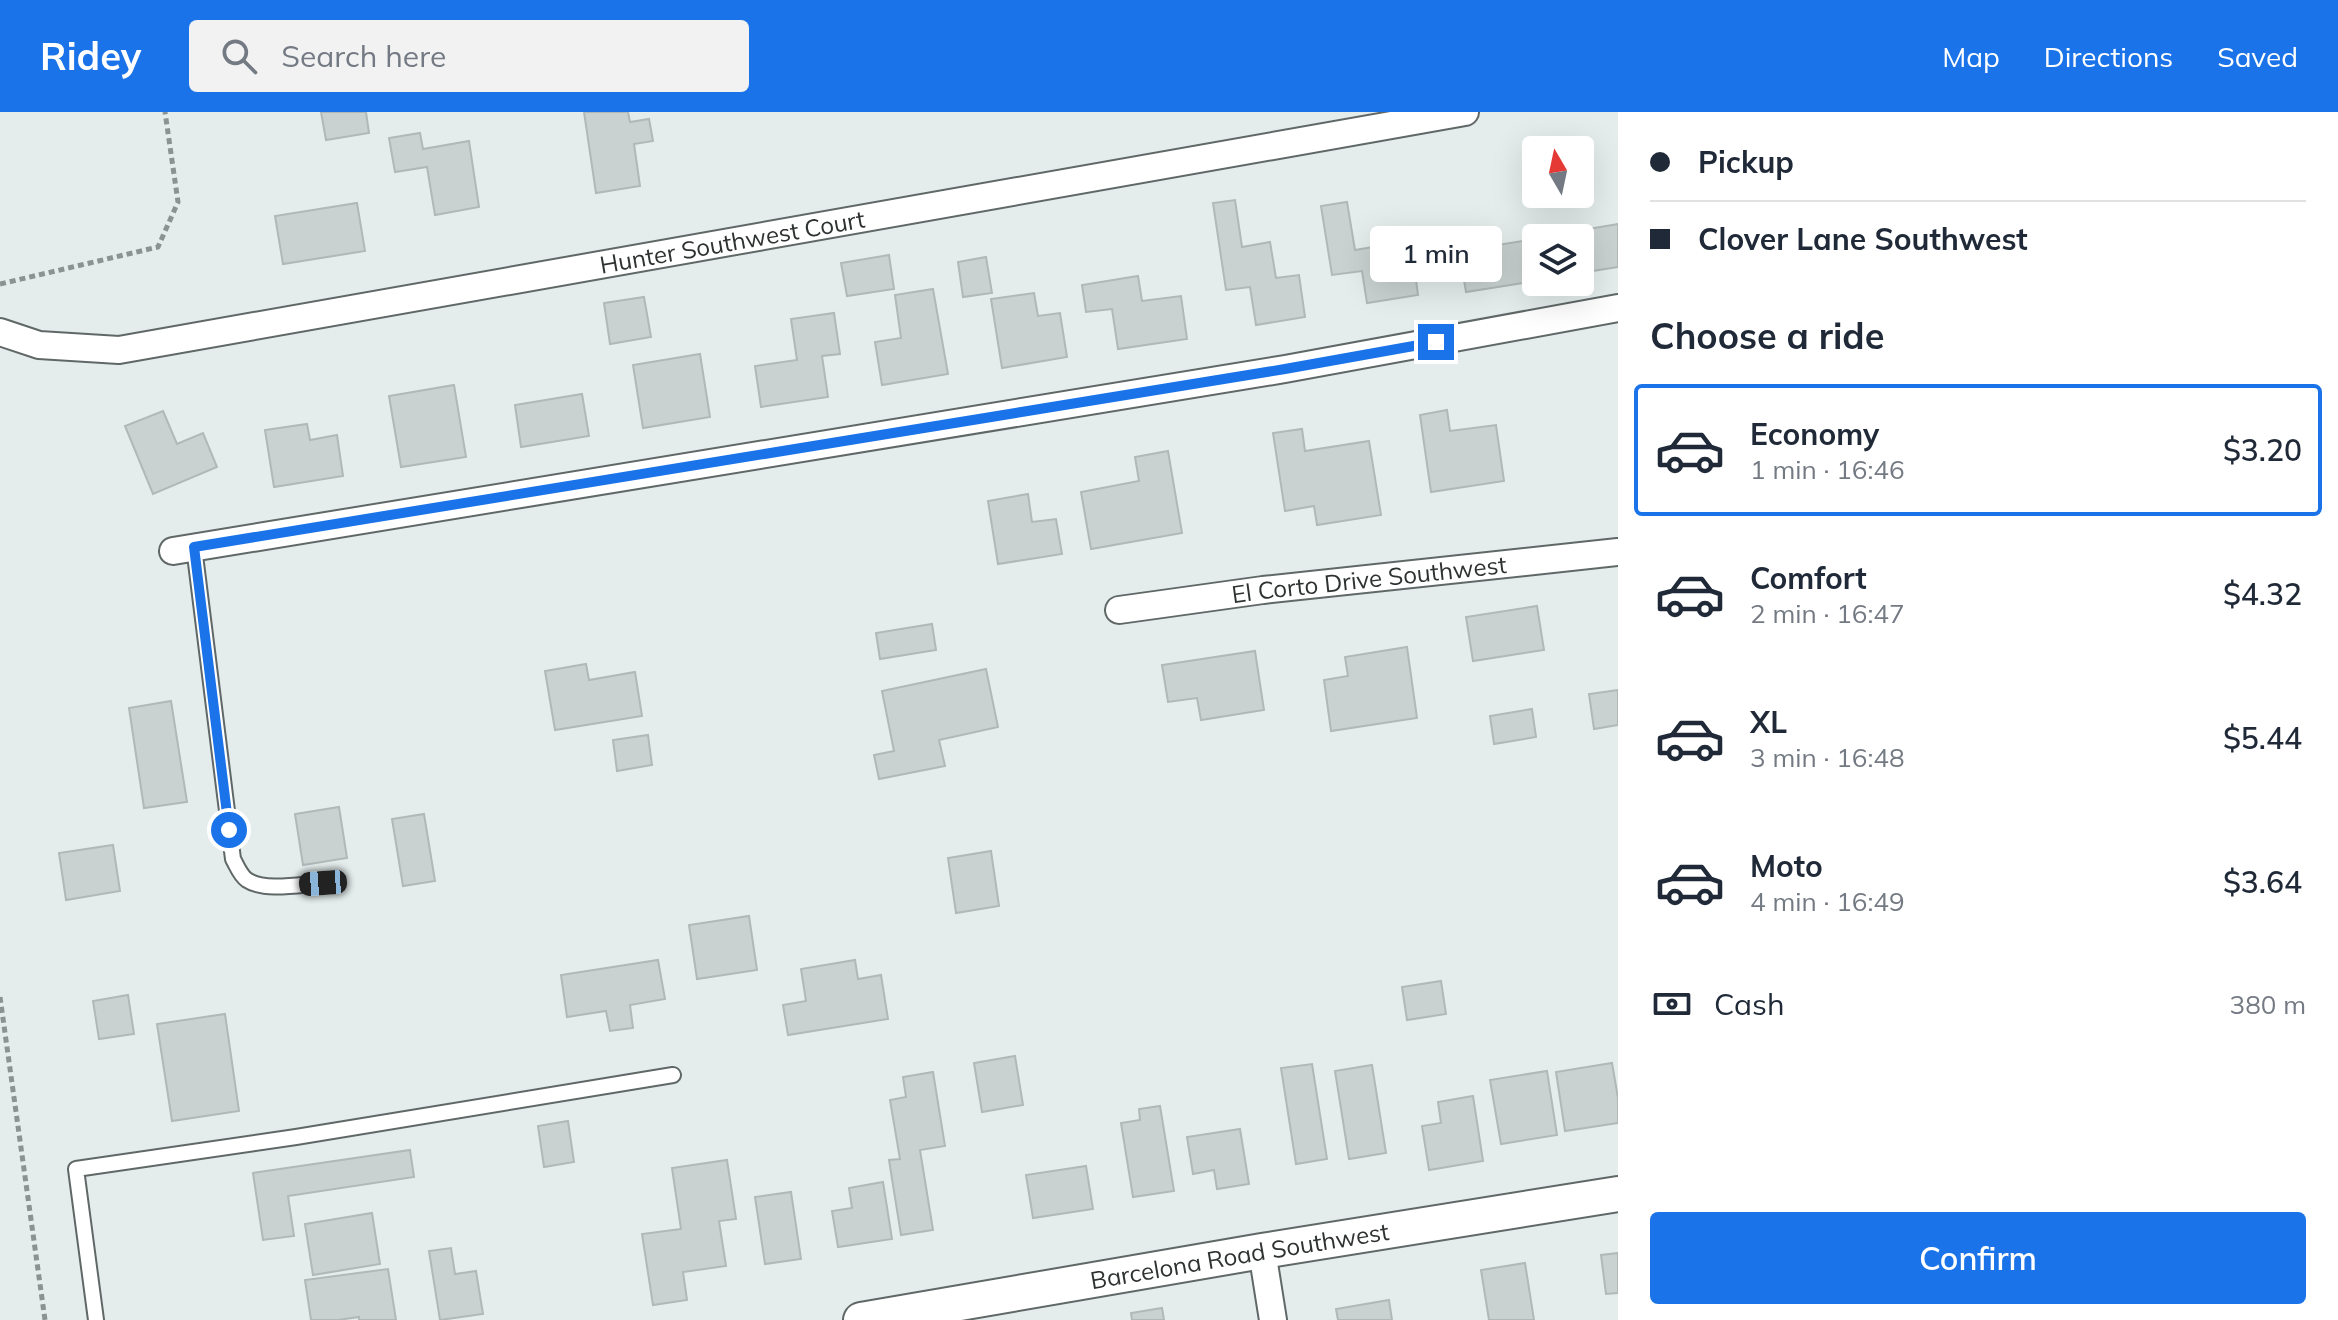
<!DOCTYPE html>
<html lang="en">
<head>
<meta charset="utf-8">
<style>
  body { margin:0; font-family:Mulish,sans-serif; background:#f2f2f3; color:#1f2937; height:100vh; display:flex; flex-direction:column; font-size:30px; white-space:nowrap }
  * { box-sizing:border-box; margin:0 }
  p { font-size:26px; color:#747a83 }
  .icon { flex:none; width:44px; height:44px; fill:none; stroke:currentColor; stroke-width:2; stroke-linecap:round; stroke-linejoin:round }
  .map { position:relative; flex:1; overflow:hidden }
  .panel { display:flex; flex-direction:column; background:#fff; width:720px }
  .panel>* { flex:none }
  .banner { display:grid; align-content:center; height:176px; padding:0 32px; background:#fff }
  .needle { width:52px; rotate:351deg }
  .tools { position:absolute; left:1522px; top:24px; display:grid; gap:16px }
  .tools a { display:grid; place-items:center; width:72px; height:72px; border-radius:8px; background:#fff; box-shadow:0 8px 32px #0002; font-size:40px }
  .end { position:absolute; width:36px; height:36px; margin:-18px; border:10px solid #1a73e8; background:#fff; box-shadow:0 0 0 4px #fff }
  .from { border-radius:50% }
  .bubble { position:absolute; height:56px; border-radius:8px; background:#fff; box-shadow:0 8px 32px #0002; font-size:26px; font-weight:600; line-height:56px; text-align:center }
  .car { position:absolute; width:24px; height:48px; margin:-24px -12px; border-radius:10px; box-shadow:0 0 6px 2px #0007; background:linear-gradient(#222 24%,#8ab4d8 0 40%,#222 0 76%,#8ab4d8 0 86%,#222 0) }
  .banner b { display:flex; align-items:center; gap:28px; height:76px; font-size:30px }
  .banner b+b { border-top:2px solid #e0e1e3 }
  .banner i { width:20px; height:20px; background:#1f2937 }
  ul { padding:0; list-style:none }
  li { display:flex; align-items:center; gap:24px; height:132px; margin:0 16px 12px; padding:0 16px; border:4px solid transparent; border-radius:8px }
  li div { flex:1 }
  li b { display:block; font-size:30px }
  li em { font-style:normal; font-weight:600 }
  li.active { border-color:#1a73e8 }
  li>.icon { width:72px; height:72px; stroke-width:1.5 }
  h2 { padding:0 32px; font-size:36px; line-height:96px }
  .pay { display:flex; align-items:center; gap:20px; height:88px; padding:0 32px; font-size:30px }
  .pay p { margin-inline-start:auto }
  .action { display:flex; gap:16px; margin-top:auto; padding:16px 32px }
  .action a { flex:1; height:92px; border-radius:8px; background:#1a73e8; color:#fff; font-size:32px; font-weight:600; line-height:92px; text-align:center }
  header { display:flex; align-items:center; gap:48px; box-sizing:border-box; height:112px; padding:0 40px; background:#1a73e8; color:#fff }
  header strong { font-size:38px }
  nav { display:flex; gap:44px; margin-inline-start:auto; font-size:28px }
  .search { width:560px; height:72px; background:#f2f2f3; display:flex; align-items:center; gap:20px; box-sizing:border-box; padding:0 28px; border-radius:8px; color:#747a83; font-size:30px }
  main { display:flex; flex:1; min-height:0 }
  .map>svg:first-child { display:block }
</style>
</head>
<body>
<header>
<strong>Ridey</strong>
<div class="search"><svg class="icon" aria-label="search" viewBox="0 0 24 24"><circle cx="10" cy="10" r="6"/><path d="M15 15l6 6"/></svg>Search here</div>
<nav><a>Map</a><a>Directions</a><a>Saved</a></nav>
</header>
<main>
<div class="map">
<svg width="1618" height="1208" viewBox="0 0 1618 1208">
  <rect width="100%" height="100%" fill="#e4edec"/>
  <!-- building -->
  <g fill="#c9d2d1" stroke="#b0b9b7" stroke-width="2">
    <polygon points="321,0 366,0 369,21 326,28"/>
    <polygon points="584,0 628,0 630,10 649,7 653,29 634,32 640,74 596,81"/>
    <polygon points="420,21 423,37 469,29 479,95 435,103 427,55 395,60 389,26"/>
    <polygon points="1235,88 1242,135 1270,130 1276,166 1299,163 1305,205 1256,213 1250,175 1226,178 1213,91"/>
    <polygon points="1347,90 1355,138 1385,133 1388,149 1413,145 1418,183 1367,191 1362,159 1332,163 1321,94"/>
    <polygon points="357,91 365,139 283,152 275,104"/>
    <polygon points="1618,112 1618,155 1580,161 1580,126 1552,126 1552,123"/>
    <polygon points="1535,127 1536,169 1466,180 1459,139"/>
    <polygon points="889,143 894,177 847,184 841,151"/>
    <polygon points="986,145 992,181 963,185 958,150"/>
    <polygon points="1138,164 1142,189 1181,184 1187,227 1118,237 1112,197 1086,200 1082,173"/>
    <polygon points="933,177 948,262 882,273 875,230 901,226 895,183"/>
    <polygon points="1034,181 1038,204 1060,201 1067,245 1002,256 991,187"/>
    <polygon points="644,185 651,225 610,232 604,191"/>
    <polygon points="834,201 840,242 822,244 828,285 761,295 755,254 797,248 791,207"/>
    <polygon points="700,242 710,305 643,316 633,253"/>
    <polygon points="454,273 466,345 401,355 389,284"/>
    <polygon points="582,282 589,324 521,335 515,293"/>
    <polygon points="1447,298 1450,319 1496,313 1504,369 1431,380 1420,303"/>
    <polygon points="163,299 177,332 203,321 217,355 153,382 125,314"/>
    <polygon points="307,312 310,328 337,323 343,364 274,375 265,318"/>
    <polygon points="1302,317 1305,339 1369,329 1381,403 1317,413 1314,394 1285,399 1273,321"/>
    <polygon points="1168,339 1182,421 1091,437 1081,380 1139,369 1135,345"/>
    <polygon points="1028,382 1032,410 1056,407 1062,442 998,452 988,389"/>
    <polygon points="1537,494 1544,538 1473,549 1466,505"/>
    <polygon points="932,512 936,538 880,547 876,521"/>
    <polygon points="1407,535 1417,606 1331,619 1324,568 1348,564 1345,545"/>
    <polygon points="1255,539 1264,598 1201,608 1197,586 1168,590 1162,553"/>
    <polygon points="586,552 589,568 635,560 642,604 555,618 545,559"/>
    <polygon points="986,557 998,615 939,628 945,654 879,667 874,643 894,639 882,579"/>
    <polygon points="1618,578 1618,613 1594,617 1589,582"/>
    <polygon points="171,589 187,690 144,696 129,596"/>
    <polygon points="1532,597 1536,625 1494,632 1490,604"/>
    <polygon points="648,623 652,653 617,659 613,628"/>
    <polygon points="339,695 347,746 303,753 295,702"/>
    <polygon points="424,702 435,769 403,774 392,707"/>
    <polygon points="113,733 120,779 66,788 59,741"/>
    <polygon points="991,739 999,794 956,801 948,746"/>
    <polygon points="749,804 757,858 697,867 689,813"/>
    <polygon points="658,848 665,887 630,893 633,916 610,919 606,899 567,905 561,863"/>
    <polygon points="855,848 858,867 881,863 888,907 788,923 783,893 806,889 801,857"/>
    <polygon points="1441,869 1446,902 1407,908 1402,875"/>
    <polygon points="128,883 134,922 99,927 93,889"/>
    <polygon points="225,902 239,999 172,1009 157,912"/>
    <polygon points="1015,944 1023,993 982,1000 974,951"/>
    <polygon points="1612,951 1618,986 1618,1011 1565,1019 1556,960"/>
    <polygon points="1312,952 1327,1047 1296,1052 1281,956"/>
    <polygon points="1372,953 1386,1041 1349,1047 1335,959"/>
    <polygon points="1547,959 1557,1023 1501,1032 1490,968"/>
    <polygon points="933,960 945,1034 920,1038 933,1118 901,1123 889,1048 900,1047 890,988 906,985 903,965"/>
    <polygon points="1473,984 1483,1049 1429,1058 1422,1014 1441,1011 1438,990"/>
    <polygon points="1160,994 1174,1079 1133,1085 1121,1011 1140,1008 1139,997"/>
    <polygon points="568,1009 574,1050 544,1055 538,1014"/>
    <polygon points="1240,1017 1249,1072 1217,1077 1214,1058 1193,1062 1187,1025"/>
    <polygon points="410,1038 414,1065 288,1084 294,1124 263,1128 253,1061"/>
    <polygon points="727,1048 736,1107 719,1109 726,1154 683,1160 687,1188 653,1193 642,1122 681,1117 672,1056"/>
    <polygon points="1086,1054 1093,1097 1033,1106 1026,1063"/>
    <polygon points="883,1070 892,1127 838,1135 832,1099 852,1096 849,1076"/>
    <polygon points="791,1080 801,1147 765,1152 755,1085"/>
    <polygon points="372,1101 380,1152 313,1163 305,1112"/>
    <polygon points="451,1136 455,1162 476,1159 483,1202 440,1208 429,1139"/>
    <polygon points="1618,1141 1618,1181 1606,1182 1601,1143"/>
    <polygon points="1525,1151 1534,1208 1489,1208 1481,1158"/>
    <polygon points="388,1157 396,1208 359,1208 359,1205 338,1208 311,1208 305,1168"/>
    <polygon points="1389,1188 1392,1208 1338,1208 1336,1197"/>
    <polygon points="1162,1196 1164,1208 1132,1208 1131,1201"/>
  </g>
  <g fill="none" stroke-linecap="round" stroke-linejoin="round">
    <defs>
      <g id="service">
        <path d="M 194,435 L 233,747 C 237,754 240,763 247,768 C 265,780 302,772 323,771"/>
        <polyline points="96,1208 76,1057 296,1025 673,963"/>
      </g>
      <g id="minor">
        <path id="s1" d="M 0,220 L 39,233 L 119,238 L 1465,0"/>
        <polyline points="173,439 1285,257 1618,196"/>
        <path id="s2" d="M 1119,498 L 1263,478 L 1618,440"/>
        <polyline points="1262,1139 1273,1208"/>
      </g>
      <g id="tertiary">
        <path id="s3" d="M 861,1208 L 1262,1139 L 1618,1082"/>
      </g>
    </defs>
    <!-- service casing -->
    <use href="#service" stroke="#606867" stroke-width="18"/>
    <!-- minor casing -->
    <use href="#minor" stroke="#606867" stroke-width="30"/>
    <!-- tertiary casing -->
    <use href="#tertiary" stroke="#606867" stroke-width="38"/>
    <!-- path -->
    <g stroke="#8c9292" stroke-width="5" stroke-dasharray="6 4" stroke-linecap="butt">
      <polyline points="0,172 158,135 178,90 165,0"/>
      <polyline points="0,885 45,1208"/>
    </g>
    <!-- service -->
    <use href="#service" stroke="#fff" stroke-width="14"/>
    <!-- minor -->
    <use href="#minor" stroke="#fff" stroke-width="26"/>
    <!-- tertiary -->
    <use href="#tertiary" stroke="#fff" stroke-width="34"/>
  </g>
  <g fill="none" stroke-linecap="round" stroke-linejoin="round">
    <!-- route -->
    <polyline stroke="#1a73e8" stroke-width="10" points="229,718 194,435 1285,257 1436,230"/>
  </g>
  <g text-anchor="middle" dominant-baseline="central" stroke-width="6" stroke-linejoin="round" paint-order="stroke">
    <!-- street labels -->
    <g font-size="24" fill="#2f3232" stroke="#f1fbf9">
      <text stroke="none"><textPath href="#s1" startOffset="744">Hunter Southwest Court</textPath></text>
      <text stroke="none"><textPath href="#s2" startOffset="252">El Corto Drive Southwest</textPath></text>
      <text stroke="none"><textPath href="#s3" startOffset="384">Barcelona Road Southwest</textPath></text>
    </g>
  </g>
</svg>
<div class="tools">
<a><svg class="needle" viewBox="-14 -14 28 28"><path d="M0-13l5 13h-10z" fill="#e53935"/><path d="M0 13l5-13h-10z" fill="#747a83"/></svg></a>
<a><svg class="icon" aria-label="layers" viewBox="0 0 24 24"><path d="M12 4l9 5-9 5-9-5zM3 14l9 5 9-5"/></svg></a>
</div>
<i class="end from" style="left:229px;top:718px"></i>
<i class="end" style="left:1436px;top:230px"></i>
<div class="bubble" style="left:1370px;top:114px;width:132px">1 min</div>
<i class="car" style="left:323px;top:771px;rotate:266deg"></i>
</div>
<section class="panel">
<div class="banner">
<b><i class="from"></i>Pickup</b>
<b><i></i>Clover Lane Southwest</b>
</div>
<h2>Choose a ride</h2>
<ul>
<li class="active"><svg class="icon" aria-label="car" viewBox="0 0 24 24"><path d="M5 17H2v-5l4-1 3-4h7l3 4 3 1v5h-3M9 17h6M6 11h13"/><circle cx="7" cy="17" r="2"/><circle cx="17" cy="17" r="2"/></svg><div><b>Economy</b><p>1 min · 16:46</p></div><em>$3.20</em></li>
<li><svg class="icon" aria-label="car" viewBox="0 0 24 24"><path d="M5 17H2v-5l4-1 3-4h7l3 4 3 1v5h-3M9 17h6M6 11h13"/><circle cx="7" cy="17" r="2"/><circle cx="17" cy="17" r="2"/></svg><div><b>Comfort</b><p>2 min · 16:47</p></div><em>$4.32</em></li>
<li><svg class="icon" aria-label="car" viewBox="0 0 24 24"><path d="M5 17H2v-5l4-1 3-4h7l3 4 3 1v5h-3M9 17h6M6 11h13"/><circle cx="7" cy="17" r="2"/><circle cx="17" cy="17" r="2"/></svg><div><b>XL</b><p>3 min · 16:48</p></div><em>$5.44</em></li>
<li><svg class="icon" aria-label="car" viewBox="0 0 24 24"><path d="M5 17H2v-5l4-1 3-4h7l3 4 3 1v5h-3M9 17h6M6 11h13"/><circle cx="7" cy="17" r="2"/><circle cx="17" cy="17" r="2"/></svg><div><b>Moto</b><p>4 min · 16:49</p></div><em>$3.64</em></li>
</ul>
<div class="pay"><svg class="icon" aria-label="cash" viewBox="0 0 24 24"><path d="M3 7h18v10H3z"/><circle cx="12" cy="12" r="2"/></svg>Cash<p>380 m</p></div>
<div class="action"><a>Confirm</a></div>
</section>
</main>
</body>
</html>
